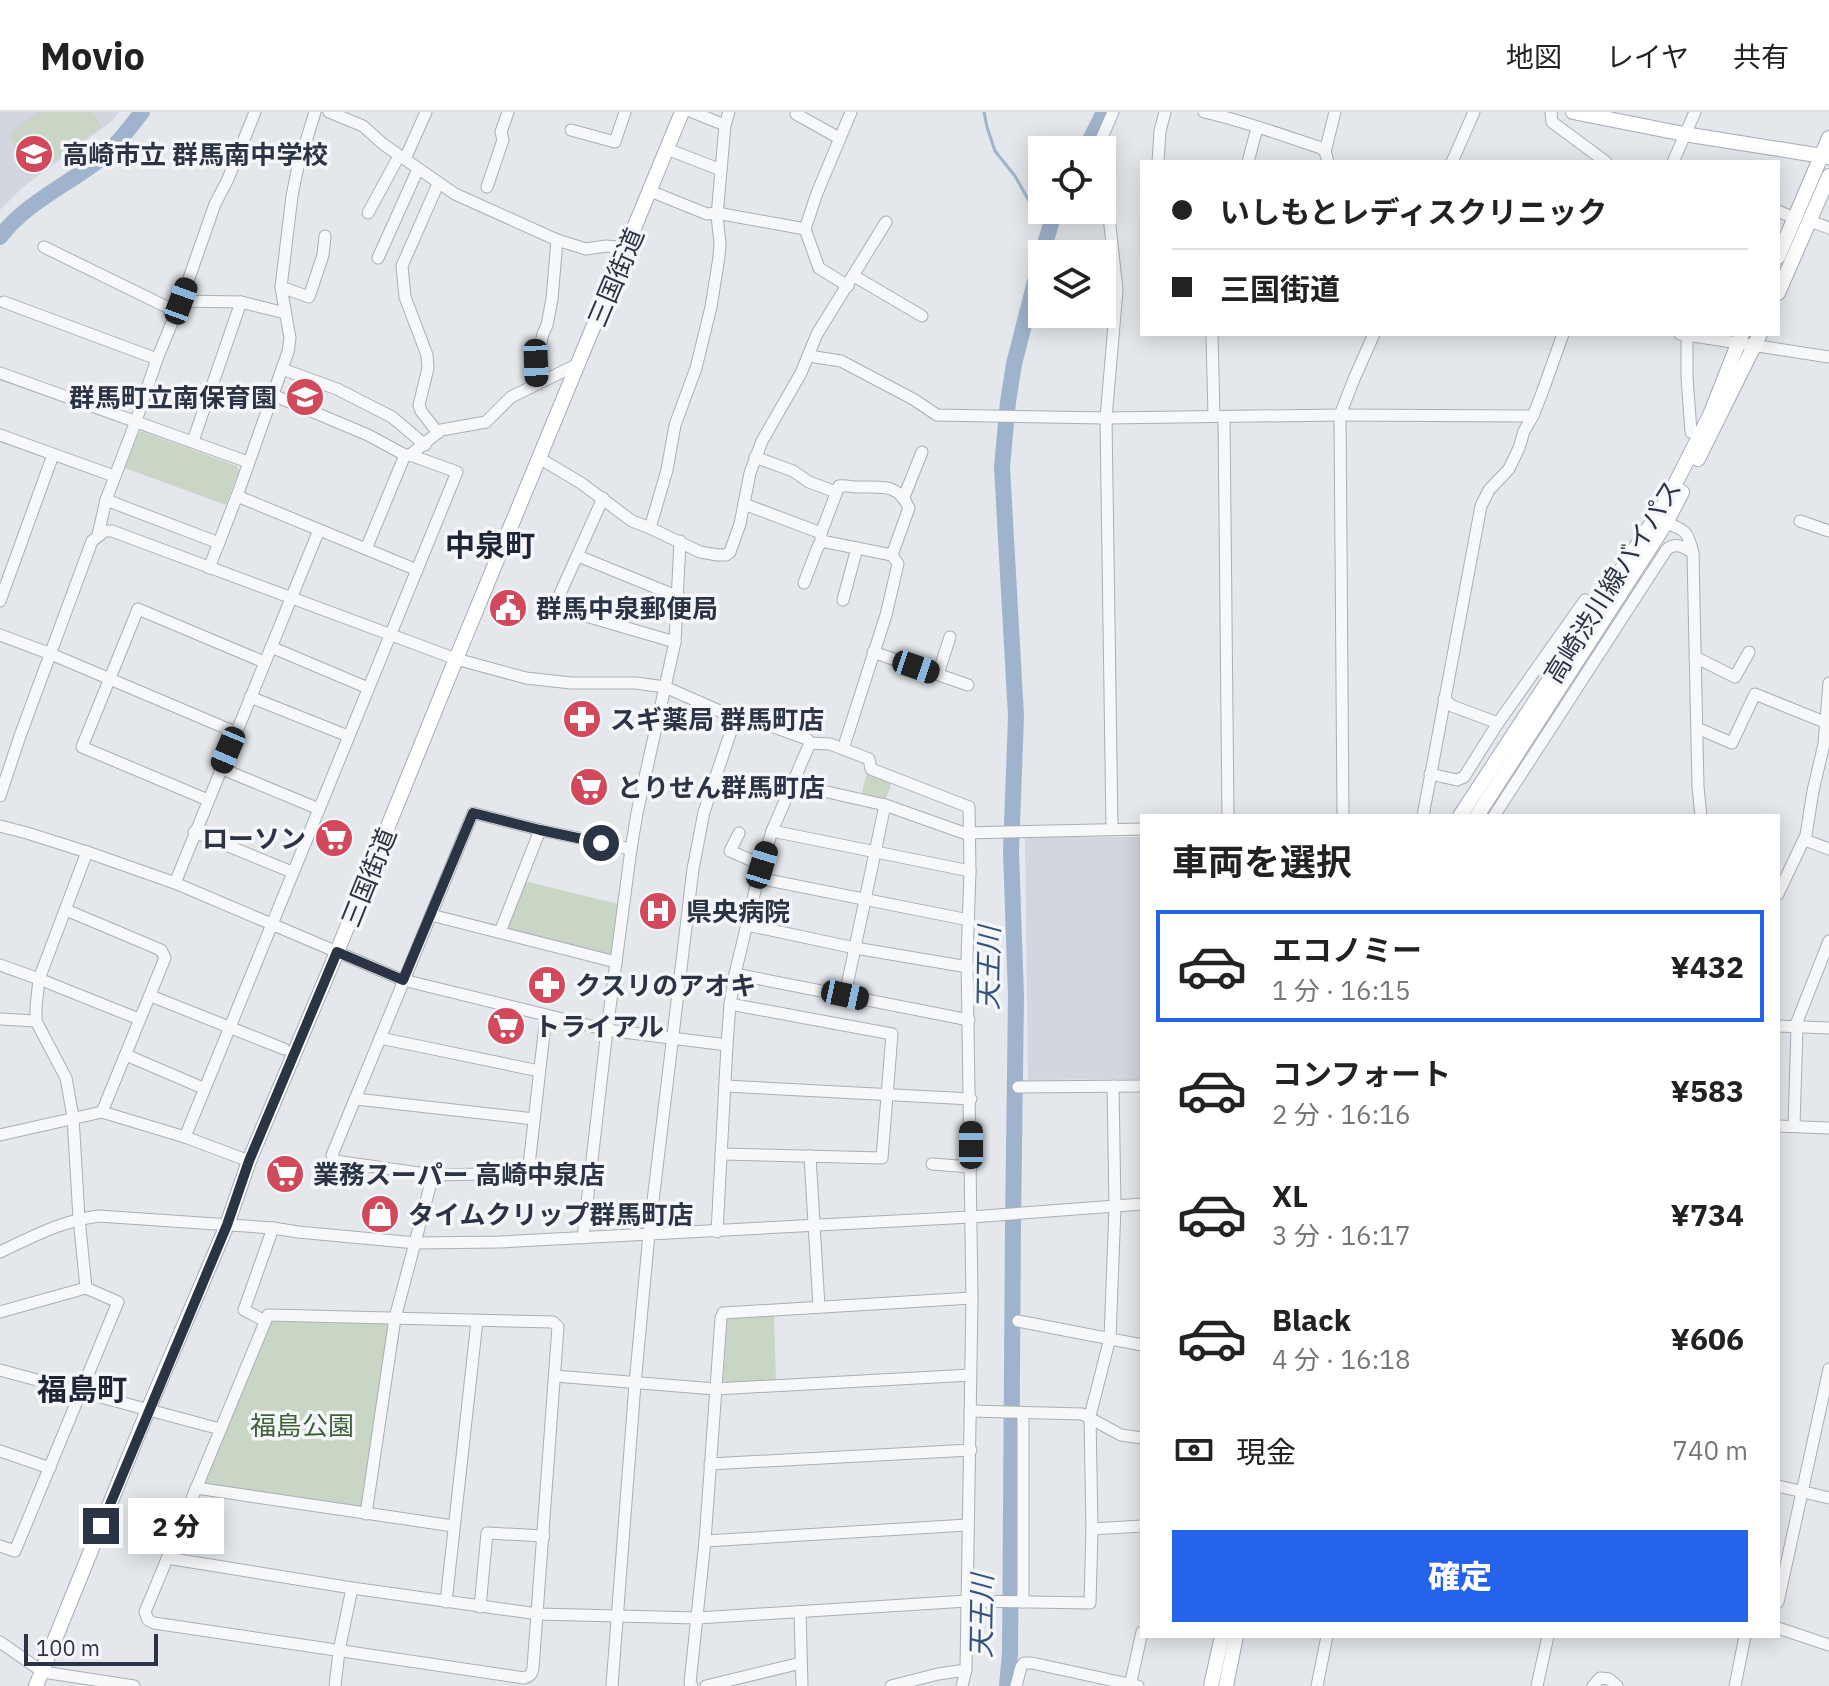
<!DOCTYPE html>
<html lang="ja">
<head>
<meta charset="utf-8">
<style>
  body { margin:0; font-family:"IBM Plex Sans","Noto Sans JP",sans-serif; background:#f2f2f2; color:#222; height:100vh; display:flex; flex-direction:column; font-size:30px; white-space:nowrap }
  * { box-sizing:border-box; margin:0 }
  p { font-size:26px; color:#767676 }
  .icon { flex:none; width:44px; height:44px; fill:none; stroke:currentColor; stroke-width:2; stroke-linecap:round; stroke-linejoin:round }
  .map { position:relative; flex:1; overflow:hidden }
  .panel { position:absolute; left:1140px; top:702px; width:640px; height:824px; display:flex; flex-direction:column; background:#fff; border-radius:0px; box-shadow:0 4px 20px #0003 }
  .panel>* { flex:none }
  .hud { position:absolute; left:1140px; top:48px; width:640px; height:176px; border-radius:0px; box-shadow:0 4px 20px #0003; display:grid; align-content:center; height:176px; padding:0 32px; background:#fff }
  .tools { position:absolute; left:1028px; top:24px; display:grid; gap:16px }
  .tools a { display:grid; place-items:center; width:88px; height:88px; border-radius:0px; background:#fff; box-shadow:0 4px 20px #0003; font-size:40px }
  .scale { position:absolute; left:24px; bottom:20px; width:134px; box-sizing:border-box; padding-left:8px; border:4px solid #2b3445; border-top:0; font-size:22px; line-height:28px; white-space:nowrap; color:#2b3445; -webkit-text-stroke:6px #f4f6f9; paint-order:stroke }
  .end { position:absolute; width:36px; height:36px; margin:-18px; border:10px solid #2b3445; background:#fff; box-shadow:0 0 0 4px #fff }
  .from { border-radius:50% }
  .bubble { position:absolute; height:56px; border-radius:0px; background:#fff; box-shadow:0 4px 20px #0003; font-size:26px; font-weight:800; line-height:56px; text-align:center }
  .car { position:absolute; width:24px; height:48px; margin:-24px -12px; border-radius:10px; box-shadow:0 0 6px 2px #0007; background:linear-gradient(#222 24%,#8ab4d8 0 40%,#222 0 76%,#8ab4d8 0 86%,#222 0) }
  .hud b { display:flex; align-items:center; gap:28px; height:76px; font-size:30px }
  .hud b+b { border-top:2px solid #e0e0e0 }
  .hud i { width:20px; height:20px; background:#222 }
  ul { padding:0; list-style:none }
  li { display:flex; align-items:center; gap:24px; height:112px; margin:0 16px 12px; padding:0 16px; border:4px solid transparent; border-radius:0px }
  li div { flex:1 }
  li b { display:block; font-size:30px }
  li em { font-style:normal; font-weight:800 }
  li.active { border-color:#2563eb }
  li>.icon { width:72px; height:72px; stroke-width:1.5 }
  h2 { padding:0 32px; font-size:36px; line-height:96px }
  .pay { display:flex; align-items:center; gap:20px; height:88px; padding:0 32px; font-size:30px }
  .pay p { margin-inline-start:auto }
  .primary-button { display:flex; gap:16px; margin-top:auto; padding:16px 32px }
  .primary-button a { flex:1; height:92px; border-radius:0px; background:#2563eb; color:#fff; font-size:32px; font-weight:800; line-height:92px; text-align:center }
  header { display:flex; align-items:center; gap:48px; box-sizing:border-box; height:112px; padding:0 40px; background:#fff; border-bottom:2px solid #e0e0e0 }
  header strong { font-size:38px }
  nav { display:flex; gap:44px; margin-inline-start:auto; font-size:28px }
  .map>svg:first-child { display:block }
</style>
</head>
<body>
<header>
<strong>Movio</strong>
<nav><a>地図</a><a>レイヤ</a><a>共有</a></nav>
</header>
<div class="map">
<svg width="1829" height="1574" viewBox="0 0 1829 1574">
  <rect width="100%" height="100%" fill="#e4e7ec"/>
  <!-- built -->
  <g fill="#d2d6de">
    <polygon points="0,0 119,0 112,9 23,75 0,98"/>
    <polygon points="1025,725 1142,725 1142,967 1028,968"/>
  </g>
  <!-- green -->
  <g fill="#c9d6c5">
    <polygon points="39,0 92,0 102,14 35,63 9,25 13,18"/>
    <polygon points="141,319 237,354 239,359 226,393 125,356 138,322"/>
    <polygon points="867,659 892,669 885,690 861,685"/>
    <polygon points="525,769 618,792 612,842 608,845 510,820 507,813"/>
    <polygon points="774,1203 776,1269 726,1272 723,1269 727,1208 730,1205"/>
    <polygon points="269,1209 388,1212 366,1402 196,1376"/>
  </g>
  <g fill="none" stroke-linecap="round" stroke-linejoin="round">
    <!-- stream -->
    <polyline stroke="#9fb4cc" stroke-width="3" points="984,0 987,15 995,39 1015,64 1037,103 1052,105"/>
    <!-- river -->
    <g stroke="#9fb4cc" stroke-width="16">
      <polyline points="1085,38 1104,0"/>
      <path d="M 0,125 C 25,92 63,75 95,51 C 114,37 128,18 142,0"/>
      <polyline points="1042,142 1055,98"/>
      <polyline points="1007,1574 1010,1541 1013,1115 1016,885 1011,740 1016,604 1002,355 1008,290 1014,252 1042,142"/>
    </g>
    <defs>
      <g id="minor">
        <polyline points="329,0 363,14 383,32 455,82 557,128 586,137 606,134 627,136"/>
        <polyline points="692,0 725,13"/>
        <path d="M 1204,0 C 1244,9 1282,23 1321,36 L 1325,39 L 1328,50"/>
        <polyline points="1551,0 1552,10 1606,50"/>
        <polyline points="796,2 839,26"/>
        <polyline points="571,18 615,30 625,0"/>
        <polyline points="667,37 721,58"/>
        <polyline points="1102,38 1100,30 1113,0"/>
        <polyline points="1102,40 1117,178 1106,306 1112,717"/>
        <polyline points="1325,40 1335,0"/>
        <polyline points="405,47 426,0"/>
        <polyline points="1158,50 1160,19 1165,0"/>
        <polyline points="1248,50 1257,16"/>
        <polyline points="1452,50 1474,0"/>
        <polyline points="1673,50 1695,0"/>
        <polyline points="438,72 402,154 405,185 427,243 428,256 419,293 421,299 438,321"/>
        <polyline points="487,75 503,28 501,20 508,0"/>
        <polyline points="650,79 707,102 717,101 805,117"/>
        <polyline points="1778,99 1796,107"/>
        <polyline points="368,101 399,44"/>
        <polyline points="1810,109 1829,116"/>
        <polyline points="44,135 175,199"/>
        <polyline points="378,146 418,57"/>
        <polyline points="854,164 922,204"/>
        <polyline points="848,174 819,156 805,117 817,81 851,0"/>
        <polyline points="281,175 309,185 323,143 325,124"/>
        <polyline points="181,189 241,190 285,201"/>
        <polyline points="4,190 157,247"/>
        <polyline points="1212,222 1214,304"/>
        <polyline points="1680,222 1829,245"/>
        <polyline points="1687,223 1687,265 1691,320"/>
        <polyline points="810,242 815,245 841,249 913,287 937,303 1106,306 1340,303 1533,304"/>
        <polyline points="282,257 337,277 392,305 425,333"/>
        <polyline points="0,261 248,350"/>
        <polyline points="537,271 536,251 543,222 547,213 552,187 557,128"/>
        <polyline points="273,283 368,323 405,343"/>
        <polyline points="1224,305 1228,704"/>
        <polyline points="0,323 114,364"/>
        <polyline points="193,329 241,190"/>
        <polyline points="755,345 793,359 809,370 836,380"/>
        <polyline points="539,346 581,371 632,409 650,416 700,440 718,443 726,443 730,440 740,412 750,361 762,329 801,261 817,222 886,110"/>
        <polyline points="237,384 417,458"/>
        <polyline points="904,385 922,340"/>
        <polyline points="603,386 555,493 555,495 675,530"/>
        <polyline points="106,388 219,431"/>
        <polyline points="744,392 821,421 821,429 892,443 898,452 886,503 843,637"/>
        <polyline points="1800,409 1829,419"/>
        <path d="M 1666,411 C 1686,418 1688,420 1693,441 L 1698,675 L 1701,704"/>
        <polyline points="650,416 667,358 675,313 696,256 711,195 719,145 720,131 717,104 725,13 729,0"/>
        <path d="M 821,421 L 839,374 C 846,373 851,375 858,375 C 881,376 897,370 909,396 L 892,443"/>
        <polyline points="98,423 106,388 136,309 157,247 181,189 215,92 228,67 255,0"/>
        <polyline points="366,437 405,343 410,343 441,318 486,310 511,285 578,252"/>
        <polyline points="578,444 679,485"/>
        <polyline points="209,456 237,384 288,240 290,226 281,175 292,84 297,59 315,0"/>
        <polyline points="804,471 817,437 821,429"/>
        <polyline points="843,488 857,436"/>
        <polyline points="0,489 53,343"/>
        <polyline points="0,523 51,542 235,620"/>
        <polyline points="271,535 368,576"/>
        <polyline points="873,540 968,573"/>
        <polyline points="1695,545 1735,565 1749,540"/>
        <polyline points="938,562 950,525"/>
        <polyline points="250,585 348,624"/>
        <polyline points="1444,587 1452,594 1498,611"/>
        <polyline points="1697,616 1732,631 1755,582 1829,612"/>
        <polyline points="810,631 830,632 869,647 871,657 969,695 970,759 967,846 972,1186 966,1558 962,1574"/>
        <polyline points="220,656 319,697"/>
        <polyline points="1430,662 1457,668 1464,665 1498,611 1585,488"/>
        <polyline points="792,672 885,693 964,721 1142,717"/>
        <polyline points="0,684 20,624 92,429 105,419 112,419 456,547 526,566 571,571 636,571 665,575 722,600 728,605 731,619 704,700 693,757 649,1122 635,1272 612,1574"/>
        <polyline points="208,688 82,635 138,497 264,550"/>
        <polyline points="1343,704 1340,303 1354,267 1374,222"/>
        <polyline points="1423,704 1481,394 1489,378 1509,357 1519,336 1524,319 1533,304 1542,281 1563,222"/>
        <path d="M 1494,704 L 1667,437 C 1676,430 1684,435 1693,441"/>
        <polyline points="0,714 27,721 87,740 175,771 403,868 607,918 727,933"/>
        <polyline points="772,719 970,759"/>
        <polyline points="194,720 292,760"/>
        <polyline points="739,721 730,739 762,753"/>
        <polyline points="1805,728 1829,737"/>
        <polyline points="758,766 969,808"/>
        <polyline points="175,771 319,418"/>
        <polyline points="1778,782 1806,723 1813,679 1824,632 1829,571"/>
        <polyline points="66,798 161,838 165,846 102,1000"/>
        <polyline points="431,803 616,850"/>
        <polyline points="747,813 855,836 968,855"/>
        <polyline points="500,820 540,718"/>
        <polyline points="0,853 39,867 139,907"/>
        <polyline points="735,862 969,908"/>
        <polyline points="845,883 885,693"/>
        <polyline points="151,884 284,937"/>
        <polyline points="0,907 36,909"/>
        <polyline points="1778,914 1829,916"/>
        <polyline points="1795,915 1829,829"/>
        <polyline points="380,926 539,959"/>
        <polyline points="126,943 203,976"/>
        <polyline points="726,974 971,987"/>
        <polyline points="1018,975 1142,974"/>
        <polyline points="356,987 534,1007"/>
        <polyline points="1778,1014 1829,1016"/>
        <polyline points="1794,1014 1797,915"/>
        <polyline points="0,1023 102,1000 185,1025 249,1049"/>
        <polyline points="185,1025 457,360 410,343"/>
        <polyline points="721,1042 882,1046 892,922 730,892"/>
        <polyline points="810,1044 819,1195"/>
        <polyline points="932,1052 971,1055"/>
        <polyline points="590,1060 433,1063 335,1049 332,1043 473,701 540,718 631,737"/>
        <polyline points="528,1062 546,904"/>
        <path d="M 717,1120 L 727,933 L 730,892 L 735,862 L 758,766 L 772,719 L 810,631 L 807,627 C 781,618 755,606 728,605"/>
        <polyline points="583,1126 607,918 631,737 637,701 675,530 680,429"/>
        <path d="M 0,1140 C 34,1124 61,1109 99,1104 L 273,1116 L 298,1120 L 416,1131 L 500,1130 L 971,1105 L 1142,1092"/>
        <polyline points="86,1176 79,1106 73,1005 66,966 36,909 36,895 39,867 87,740"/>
        <polyline points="0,1200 86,1176 118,1190 15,1439 0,1434"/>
        <path d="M 268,1203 L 553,1210 L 558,1215 L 533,1556 C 532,1562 530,1564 524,1566 L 154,1511 L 148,1508 L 145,1500 Z"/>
        <polyline points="265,1209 244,1198 273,1116"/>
        <polyline points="1018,1209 1142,1233"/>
        <polyline points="0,1258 220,1317"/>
        <polyline points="555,1264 715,1277 971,1263"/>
        <polyline points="970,1299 1082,1302 1121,1323 1142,1326"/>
        <polyline points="0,1339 50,1356"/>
        <polyline points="710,1352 971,1338"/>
        <polyline points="1778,1374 1829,1386"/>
        <polyline points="196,1376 453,1414"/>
        <polyline points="366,1402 395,1206 433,1063"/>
        <polyline points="1092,1417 1142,1414"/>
        <polyline points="705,1429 967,1413"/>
        <polyline points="167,1446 352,1476 538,1502 698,1506 967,1489 1090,1491 1092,1417 1090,1304 1110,1226 1115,1095 1113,974"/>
        <polyline points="446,1490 477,1209"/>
        <polyline points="1023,1490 1023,1301"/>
        <polyline points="1778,1490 1829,1257"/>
        <polyline points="480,1495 487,1421 544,1424"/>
        <polyline points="800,1500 802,1574"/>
        <polyline points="1778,1516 1829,1533"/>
        <polyline points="0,1530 43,1560 134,1574"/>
        <polyline points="335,1574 339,1539 352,1476"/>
        <polyline points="692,1574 690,1571 705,1429 721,1206 723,1201 972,1186"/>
        <polyline points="706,1574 801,1551"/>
        <polyline points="891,1574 938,1562 966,1558"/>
        <polyline points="1016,1574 1021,1555 1024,1551 1032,1551 1138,1574"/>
        <polyline points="1130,1574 1142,1520"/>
        <polyline points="1317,1574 1327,1524"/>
        <polyline points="1537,1574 1548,1524"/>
        <polyline points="1593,1574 1600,1566 1609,1567 1617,1574"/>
        <polyline points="1735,1574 1745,1524"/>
      </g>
      <g id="major">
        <polyline points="1573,0 1684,22 1829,45"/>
        <polyline points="1778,145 1829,26"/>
        <polyline points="1778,181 1829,64"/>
        <polyline points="1698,347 1760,222"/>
        <polyline points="1460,704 1667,388 1710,303 1742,222"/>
        <polyline points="1477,704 1666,411 1682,380"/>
        <polyline points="36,1574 148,1298 227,1113 249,1049 337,840 456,547 682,0"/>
        <polyline points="1211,1574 1222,1524"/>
        <polyline points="1226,1574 1236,1524"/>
      </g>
    </defs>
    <!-- minor casing -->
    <use href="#minor" stroke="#a9aeb7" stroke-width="13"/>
    <!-- major casing -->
    <use href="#major" stroke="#a3abb8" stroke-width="16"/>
    <!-- minor -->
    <use href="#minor" stroke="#f7f8fa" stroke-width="11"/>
    <!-- major -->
    <use href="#major" stroke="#fff" stroke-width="14"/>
  </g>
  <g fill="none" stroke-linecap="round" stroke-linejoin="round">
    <!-- route -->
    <polyline stroke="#2b3445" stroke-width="10" points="101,1414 227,1113 249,1049 337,840 403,868 473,701 540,718 601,731"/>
  </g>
  <!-- icons -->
  <defs>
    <symbol id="school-disc" viewBox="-11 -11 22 22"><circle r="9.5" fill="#d1495b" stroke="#f4f6f9"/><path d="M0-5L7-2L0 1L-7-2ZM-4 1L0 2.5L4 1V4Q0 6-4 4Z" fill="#fff"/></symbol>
    <symbol id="civic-disc" viewBox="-11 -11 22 22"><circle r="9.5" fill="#d1495b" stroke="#f4f6f9"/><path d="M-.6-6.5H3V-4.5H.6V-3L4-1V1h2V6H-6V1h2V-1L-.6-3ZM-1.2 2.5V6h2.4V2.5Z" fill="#fff"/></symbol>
    <symbol id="pharmacy-disc" viewBox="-11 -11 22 22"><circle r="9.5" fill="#d1495b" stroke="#f4f6f9"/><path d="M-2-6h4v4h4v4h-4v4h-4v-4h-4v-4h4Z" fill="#fff"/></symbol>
    <symbol id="supermarket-disc" viewBox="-11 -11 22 22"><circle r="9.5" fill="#d1495b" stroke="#f4f6f9"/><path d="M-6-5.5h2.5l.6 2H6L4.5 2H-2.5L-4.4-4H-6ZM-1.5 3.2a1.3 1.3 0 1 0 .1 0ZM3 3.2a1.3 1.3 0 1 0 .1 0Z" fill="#fff"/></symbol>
    <symbol id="hospital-disc" viewBox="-11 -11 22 22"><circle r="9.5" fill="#d1495b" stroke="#f4f6f9"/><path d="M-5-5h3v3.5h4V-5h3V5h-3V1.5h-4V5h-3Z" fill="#fff"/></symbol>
    <symbol id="shop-disc" viewBox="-11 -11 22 22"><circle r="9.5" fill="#d1495b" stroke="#f4f6f9"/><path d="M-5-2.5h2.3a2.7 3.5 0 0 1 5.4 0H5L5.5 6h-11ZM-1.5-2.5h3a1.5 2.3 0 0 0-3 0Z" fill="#fff"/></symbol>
  </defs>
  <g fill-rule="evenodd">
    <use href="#school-disc" x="12" y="20" width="44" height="44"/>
    <use href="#school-disc" x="283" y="263" width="44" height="44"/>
    <use href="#civic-disc" x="486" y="474" width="44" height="44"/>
    <use href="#pharmacy-disc" x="560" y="585" width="44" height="44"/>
    <use href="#supermarket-disc" x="567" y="653" width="44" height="44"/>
    <use href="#supermarket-disc" x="312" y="704" width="44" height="44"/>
    <use href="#hospital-disc" x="636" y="777" width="44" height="44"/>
    <use href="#pharmacy-disc" x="525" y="851" width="44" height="44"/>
    <use href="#supermarket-disc" x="484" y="892" width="44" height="44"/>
    <use href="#supermarket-disc" x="263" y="1040" width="44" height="44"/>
    <use href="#shop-disc" x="358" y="1080" width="44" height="44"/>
  </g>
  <g text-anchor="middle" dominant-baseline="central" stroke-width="7" stroke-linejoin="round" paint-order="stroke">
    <!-- poi labels -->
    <g font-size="26" font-weight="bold" fill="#2b3445" stroke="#f4f6f9" text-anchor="start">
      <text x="62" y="42">高崎市立 群馬南中学校</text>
      <text x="277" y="285" text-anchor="end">群馬町立南保育園</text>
      <text x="536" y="496">群馬中泉郵便局</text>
      <text x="610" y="607">スギ薬局 群馬町店</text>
      <text x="617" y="675">とりせん群馬町店</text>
      <text x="306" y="726" text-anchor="end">ローソン</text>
      <text x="686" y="799">県央病院</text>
      <text x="575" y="873">クスリのアオキ</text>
      <text x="534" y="914">トライアル</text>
      <text x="313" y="1062">業務スーパー 高崎中泉店</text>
      <text x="408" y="1102">タイムクリップ群馬町店</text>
    </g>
    <!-- street labels -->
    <g font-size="26" fill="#2b3445" stroke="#f4f6f9">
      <text transform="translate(615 165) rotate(-67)">三国街道</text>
      <text transform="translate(1612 469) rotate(-58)">高崎渋川線バイパス</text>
      <text transform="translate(368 765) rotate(-68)">三国街道</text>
    </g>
    <!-- park labels -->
    <g font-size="26" fill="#3f6138" stroke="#f4f6f9">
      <text x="302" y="1313">福島公園</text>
    </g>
    <!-- water labels -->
    <g font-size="28" font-style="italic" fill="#34527a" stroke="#f4f6f9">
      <text transform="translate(988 856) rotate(-89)">天王川</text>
      <text transform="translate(981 1504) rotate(-89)">天王川</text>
    </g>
    <!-- quarter labels -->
    <g font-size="30" font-weight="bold" fill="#1d2536" stroke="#f4f6f9">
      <text x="490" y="432">中泉町</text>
      <text x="82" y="1276">福島町</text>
    </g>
  </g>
</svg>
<div class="tools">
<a><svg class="icon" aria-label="locate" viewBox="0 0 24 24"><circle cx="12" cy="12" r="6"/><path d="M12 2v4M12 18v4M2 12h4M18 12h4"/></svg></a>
<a><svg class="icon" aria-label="layers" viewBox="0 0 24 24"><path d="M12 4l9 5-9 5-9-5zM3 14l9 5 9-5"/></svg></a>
</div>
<div class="scale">100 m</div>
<i class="end from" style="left:601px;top:731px"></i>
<i class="end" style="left:101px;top:1414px"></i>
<div class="bubble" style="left:128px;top:1386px;width:96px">2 分</div>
<i class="car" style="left:181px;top:189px;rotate:20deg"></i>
<i class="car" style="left:536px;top:251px;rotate:178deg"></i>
<i class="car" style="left:916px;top:555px;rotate:109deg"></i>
<i class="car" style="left:228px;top:638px;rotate:203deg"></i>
<i class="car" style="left:762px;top:753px;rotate:17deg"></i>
<i class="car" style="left:845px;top:883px;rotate:102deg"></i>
<i class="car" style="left:971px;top:1033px;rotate:0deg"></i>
<div class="hud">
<b><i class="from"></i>いしもとレディスクリニック</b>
<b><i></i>三国街道</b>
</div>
<section class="panel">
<h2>車両を選択</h2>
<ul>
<li class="active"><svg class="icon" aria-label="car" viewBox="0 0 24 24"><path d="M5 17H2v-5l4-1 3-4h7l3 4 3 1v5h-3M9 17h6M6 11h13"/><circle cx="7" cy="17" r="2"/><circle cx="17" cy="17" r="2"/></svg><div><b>エコノミー</b><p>1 分 · 16:15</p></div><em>¥432</em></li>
<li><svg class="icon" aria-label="car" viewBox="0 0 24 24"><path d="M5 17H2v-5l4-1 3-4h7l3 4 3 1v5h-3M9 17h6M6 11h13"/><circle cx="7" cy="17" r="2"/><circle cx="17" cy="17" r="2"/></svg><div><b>コンフォート</b><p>2 分 · 16:16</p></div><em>¥583</em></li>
<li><svg class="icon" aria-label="car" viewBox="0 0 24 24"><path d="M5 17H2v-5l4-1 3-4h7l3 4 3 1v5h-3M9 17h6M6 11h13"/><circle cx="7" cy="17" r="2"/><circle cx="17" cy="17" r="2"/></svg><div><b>XL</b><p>3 分 · 16:17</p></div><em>¥734</em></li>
<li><svg class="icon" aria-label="car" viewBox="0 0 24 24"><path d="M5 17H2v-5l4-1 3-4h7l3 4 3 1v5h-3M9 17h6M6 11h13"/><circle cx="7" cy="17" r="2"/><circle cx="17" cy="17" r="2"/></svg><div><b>Black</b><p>4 分 · 16:18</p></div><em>¥606</em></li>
</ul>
<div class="pay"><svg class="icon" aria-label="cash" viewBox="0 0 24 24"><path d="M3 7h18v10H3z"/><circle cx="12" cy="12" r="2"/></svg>現金<p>740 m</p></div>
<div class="primary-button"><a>確定</a></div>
</section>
</div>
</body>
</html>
